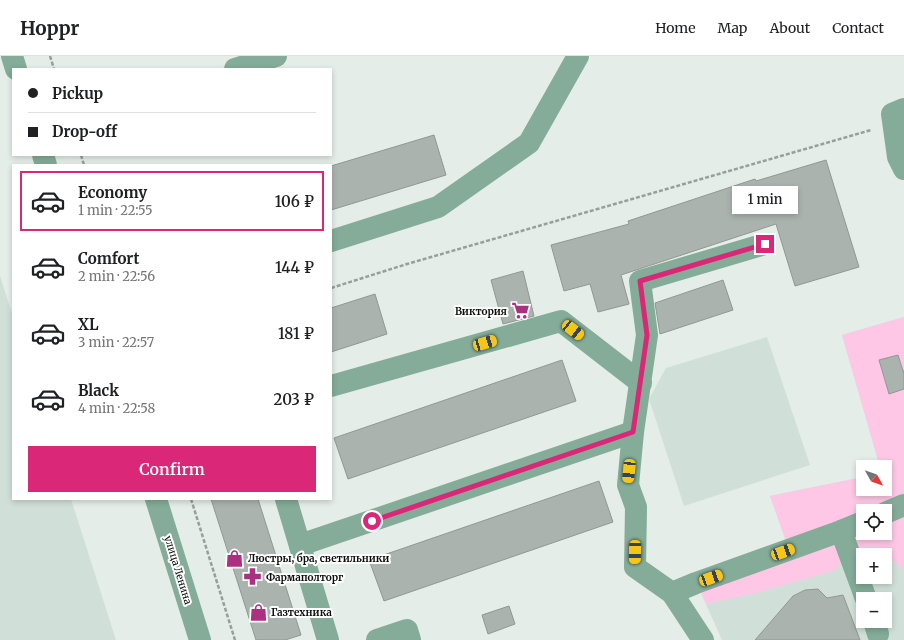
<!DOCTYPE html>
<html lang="en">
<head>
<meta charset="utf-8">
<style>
  body { margin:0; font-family:Merriweather,serif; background:#f2f2f2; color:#202124; height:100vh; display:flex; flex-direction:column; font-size:15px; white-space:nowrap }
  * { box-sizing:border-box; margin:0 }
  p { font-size:13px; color:#757577 }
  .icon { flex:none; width:22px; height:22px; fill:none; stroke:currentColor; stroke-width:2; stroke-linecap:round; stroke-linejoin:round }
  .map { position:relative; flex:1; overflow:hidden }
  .panel { position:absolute; left:12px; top:108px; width:320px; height:336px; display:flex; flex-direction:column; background:#fff; border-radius:0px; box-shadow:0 2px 6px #0003 }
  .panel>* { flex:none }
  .banner { position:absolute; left:12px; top:12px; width:320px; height:88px; border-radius:0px; box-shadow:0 2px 6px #0003; display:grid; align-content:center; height:88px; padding:0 16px; background:#fff }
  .needle { width:26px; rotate:130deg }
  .fabs { position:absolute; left:856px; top:404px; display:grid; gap:8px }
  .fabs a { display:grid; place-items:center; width:36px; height:36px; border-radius:0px; background:#fff; box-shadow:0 2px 6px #0003; font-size:20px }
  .end { position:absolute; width:18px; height:18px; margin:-9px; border:5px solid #db2777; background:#fff; box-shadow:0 0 0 2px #fff }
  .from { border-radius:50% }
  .bubble { position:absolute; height:28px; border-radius:0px; background:#fff; box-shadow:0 2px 6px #0003; font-size:13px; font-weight:600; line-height:28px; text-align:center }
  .car { position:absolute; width:12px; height:24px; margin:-12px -6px; border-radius:5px; box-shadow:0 0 3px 1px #0007; background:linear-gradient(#f5c518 24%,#345 0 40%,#f5c518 0 76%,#345 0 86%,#f5c518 0) }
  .banner b { display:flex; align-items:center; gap:14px; height:38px; font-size:15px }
  .banner b+b { border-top:1px solid #e0e0e0 }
  .banner i { width:10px; height:10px; background:#202124 }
  ul { padding:7px 0 0; list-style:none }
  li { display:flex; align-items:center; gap:12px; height:60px; margin:0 8px 6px; padding:0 8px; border:2px solid transparent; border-radius:0px }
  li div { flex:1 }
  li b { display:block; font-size:15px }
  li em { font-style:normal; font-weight:600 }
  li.current { border-color:#db2777 }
  li>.icon { width:36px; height:36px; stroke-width:1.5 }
  .cta { display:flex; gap:8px; margin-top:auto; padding:8px 16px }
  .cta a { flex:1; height:46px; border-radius:0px; background:#db2777; color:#fff; font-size:16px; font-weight:600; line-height:46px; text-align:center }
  header { display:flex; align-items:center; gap:24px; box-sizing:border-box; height:56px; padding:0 20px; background:#fff; border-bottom:1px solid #e0e0e0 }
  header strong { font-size:19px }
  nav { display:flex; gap:22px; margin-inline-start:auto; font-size:14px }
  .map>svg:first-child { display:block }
</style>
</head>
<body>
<header>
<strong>Hoppr</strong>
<nav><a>Home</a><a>Map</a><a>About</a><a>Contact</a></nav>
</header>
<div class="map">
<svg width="904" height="584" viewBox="0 0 904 584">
  <rect width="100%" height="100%" fill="#e4ede8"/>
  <!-- built -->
  <g fill="#d0e0d8" fill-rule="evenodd">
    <polygon points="0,220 13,261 13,443 71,443 116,584 0,584"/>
    <path d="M 904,261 L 904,584 L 722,584 L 692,517 L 786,485 L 770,440 L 863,421 L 863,433 L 885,433 L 885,411 L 880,411 L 842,279 ZM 863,455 L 885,455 L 885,477 L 863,477 ZM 863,499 L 885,499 L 885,521 L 863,521 ZM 863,543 L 885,543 L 885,565 L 863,565 Z"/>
    <polygon points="767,281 810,409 684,450 649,343 666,312"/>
  </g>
  <!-- green -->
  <g fill="#fdc7e5">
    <polygon points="904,261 904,433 896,443 786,485 770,440 863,421 863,433 885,433 885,411 880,411 842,279"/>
    <polygon points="904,457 904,514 880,494 876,499 863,499 863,504 852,484 855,476 885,477 885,464"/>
    <polygon points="834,489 839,492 842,505 836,513 833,515 756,537 706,548 701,536"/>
  </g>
  <!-- building -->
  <g fill="#abb3af" stroke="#919894">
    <polygon points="434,79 446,119 331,154 331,110"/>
    <polygon points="826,104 859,211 795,230 776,168 621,219 629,248 598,256 590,228 564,235 551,189 629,168 628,165 755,123 756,125"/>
    <polygon points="523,215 534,260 503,268 491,224"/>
    <polygon points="723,224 733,254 660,278 655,247"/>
    <polygon points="375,238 387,278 331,296 331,252"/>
    <polygon points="898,299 904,318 904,333 889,338 879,304"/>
    <polygon points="562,304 576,345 348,423 334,382"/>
    <polygon points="599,425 613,466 384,545 369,504"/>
    <polygon points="211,443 258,443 301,579 285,584 256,584"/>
    <polygon points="818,533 827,542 843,539 860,584 755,584 793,540 805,534"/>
    <polygon points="509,550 515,568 488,578 482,559"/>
  </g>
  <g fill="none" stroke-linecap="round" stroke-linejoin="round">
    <!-- path -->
    <g stroke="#989f9b" stroke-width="2.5" stroke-dasharray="4 2" stroke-linecap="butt">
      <polyline points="50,0 54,13"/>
      <polyline points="81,99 84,109"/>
      <polyline points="331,232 407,208 871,74"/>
      <polyline points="903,316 904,315"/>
      <polyline points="191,443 235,584"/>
    </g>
    <!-- minor -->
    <g stroke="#84ac98" stroke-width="22">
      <polyline points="12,0 16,13"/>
      <polyline points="235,13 276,0"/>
      <polyline points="904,53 892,58 898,101 904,113"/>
      <polyline points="43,99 46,109"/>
      <polyline points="331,185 438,151 529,87 578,0"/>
      <polyline points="331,330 561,265 641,327"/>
      <polyline points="156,443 200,584"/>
      <polyline points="286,443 328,584"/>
      <polyline points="885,457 904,449"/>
      <polyline points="841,475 866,543"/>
      <polyline points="300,489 633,376"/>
      <polyline points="672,537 696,527 841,475 863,466"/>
      <polyline points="874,565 878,578"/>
      <polyline points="377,584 407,574 410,584"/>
      <polyline points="703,584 672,537 635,511 636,451 628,429 633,376 647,279 640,225 765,188"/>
    </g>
  </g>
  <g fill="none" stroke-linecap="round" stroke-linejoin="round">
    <!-- route -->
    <polyline stroke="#db2777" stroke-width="5" points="372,465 633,376 647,279 640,225 765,188"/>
  </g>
  <!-- icons -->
  <defs>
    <symbol id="supermarket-bare" viewBox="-9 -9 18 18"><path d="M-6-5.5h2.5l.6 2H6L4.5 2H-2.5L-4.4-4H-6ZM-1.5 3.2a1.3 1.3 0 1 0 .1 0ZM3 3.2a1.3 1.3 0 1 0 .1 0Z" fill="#ac3082" stroke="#fff" stroke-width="2.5" paint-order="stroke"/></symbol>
    <symbol id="shop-bare" viewBox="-9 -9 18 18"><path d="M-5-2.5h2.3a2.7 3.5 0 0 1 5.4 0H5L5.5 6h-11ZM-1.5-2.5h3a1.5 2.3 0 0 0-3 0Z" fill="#ac3082" stroke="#fff" stroke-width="2.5" paint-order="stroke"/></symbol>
    <symbol id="pharmacy-bare" viewBox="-9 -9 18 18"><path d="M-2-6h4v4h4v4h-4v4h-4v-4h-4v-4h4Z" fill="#ac3082" stroke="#fff" stroke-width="2.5" paint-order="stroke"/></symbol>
  </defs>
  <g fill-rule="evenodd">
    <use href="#supermarket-bare" x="508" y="242" width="25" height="25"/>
    <use href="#shop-bare" x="222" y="490" width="25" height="25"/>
    <use href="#pharmacy-bare" x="240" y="508" width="25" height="25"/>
    <use href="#shop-bare" x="246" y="544" width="25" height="25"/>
  </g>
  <g text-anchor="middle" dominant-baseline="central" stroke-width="4" stroke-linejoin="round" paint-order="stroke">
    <!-- poi labels -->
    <g font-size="10" font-weight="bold" fill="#0b0e0c" stroke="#fff" text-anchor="start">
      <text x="507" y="255" text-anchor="end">Виктория</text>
      <text x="248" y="502">Люстры, бра, светильники</text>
      <text x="266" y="521">Фармаполторг</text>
      <text x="271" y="556">Газтехника</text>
    </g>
    <!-- street labels -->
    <g font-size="10" fill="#0b0e0c" stroke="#fff">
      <text transform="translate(178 514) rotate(73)">улица Ленина</text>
    </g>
  </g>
</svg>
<div class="fabs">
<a><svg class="needle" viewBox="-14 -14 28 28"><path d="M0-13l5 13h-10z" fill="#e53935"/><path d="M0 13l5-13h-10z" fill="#757577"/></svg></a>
<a><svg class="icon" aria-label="locate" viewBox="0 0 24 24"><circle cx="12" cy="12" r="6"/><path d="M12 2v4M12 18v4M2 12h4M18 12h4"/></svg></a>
<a>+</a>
<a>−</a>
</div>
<i class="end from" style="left:372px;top:465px"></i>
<i class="end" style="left:765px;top:188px"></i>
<div class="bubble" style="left:732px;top:130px;width:66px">1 min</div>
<i class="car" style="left:573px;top:274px;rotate:128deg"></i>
<i class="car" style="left:485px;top:287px;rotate:74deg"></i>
<i class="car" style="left:629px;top:415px;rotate:186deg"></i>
<i class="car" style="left:635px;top:496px;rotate:181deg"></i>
<i class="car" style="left:783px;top:496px;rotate:70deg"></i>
<i class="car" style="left:711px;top:522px;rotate:70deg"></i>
<div class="banner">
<b><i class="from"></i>Pickup</b>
<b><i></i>Drop-off</b>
</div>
<section class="panel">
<ul>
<li class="current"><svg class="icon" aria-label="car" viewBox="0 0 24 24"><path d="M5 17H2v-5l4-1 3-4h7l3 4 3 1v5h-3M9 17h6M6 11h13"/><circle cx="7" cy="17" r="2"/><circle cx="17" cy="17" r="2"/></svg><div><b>Economy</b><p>1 min · 22:55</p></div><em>106 ₽</em></li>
<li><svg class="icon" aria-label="car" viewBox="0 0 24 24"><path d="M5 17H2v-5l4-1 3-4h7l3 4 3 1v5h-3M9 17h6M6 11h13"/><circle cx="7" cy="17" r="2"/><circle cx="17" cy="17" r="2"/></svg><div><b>Comfort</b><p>2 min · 22:56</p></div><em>144 ₽</em></li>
<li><svg class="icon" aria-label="car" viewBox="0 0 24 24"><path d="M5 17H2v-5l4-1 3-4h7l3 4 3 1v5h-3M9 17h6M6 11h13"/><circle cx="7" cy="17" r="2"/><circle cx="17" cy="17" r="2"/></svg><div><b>XL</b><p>3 min · 22:57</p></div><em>181 ₽</em></li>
<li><svg class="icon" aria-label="car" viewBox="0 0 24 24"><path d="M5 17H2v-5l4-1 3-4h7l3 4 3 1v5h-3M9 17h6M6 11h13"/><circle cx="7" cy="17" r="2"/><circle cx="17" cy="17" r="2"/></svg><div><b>Black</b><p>4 min · 22:58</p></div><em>203 ₽</em></li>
</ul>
<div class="cta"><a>Confirm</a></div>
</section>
</div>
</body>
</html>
